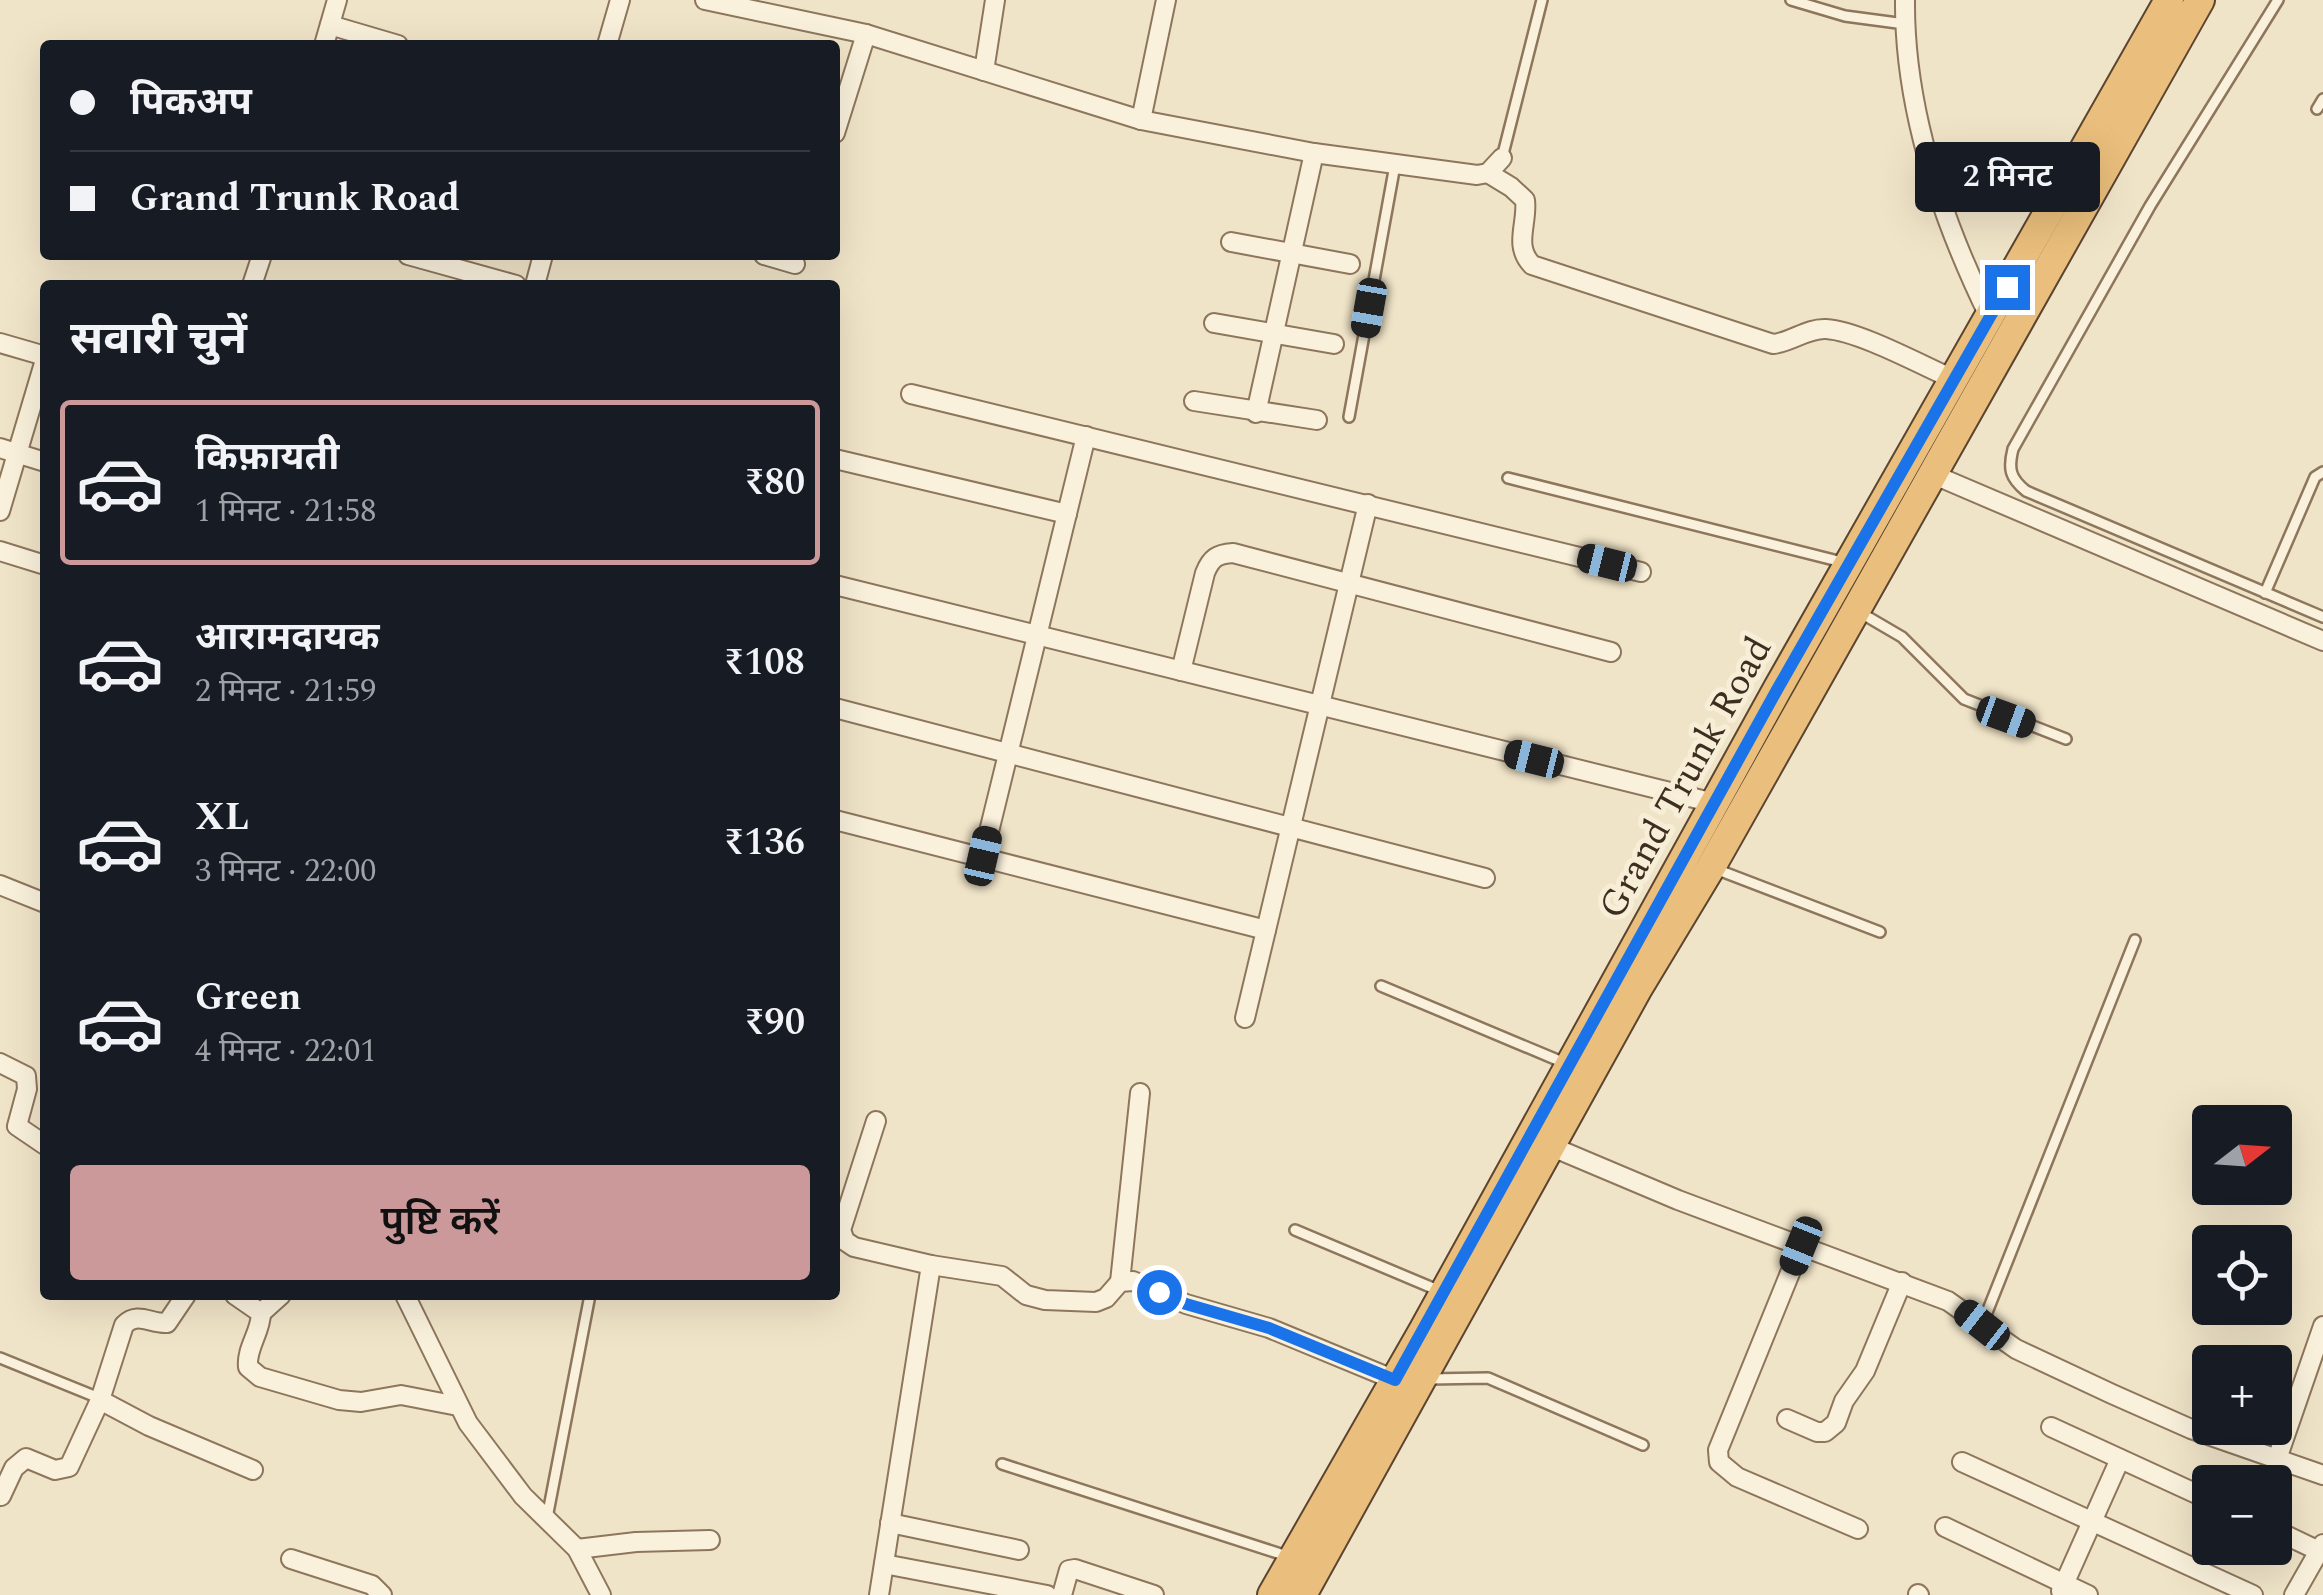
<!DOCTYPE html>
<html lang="hi">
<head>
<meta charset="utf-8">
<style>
  body { margin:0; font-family:Spectral,"Noto Sans Devanagari",serif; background:#20242c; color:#f1f3f6; height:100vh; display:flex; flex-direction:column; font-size:38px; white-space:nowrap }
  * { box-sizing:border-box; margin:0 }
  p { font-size:32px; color:#9ea1a6 }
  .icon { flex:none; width:55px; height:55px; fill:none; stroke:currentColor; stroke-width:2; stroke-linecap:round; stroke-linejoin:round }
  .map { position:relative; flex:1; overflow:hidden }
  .details { position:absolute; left:40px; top:280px; width:800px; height:1020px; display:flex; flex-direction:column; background:#171b24; border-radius:10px; box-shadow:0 10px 40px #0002 }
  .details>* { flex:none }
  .hud { position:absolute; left:40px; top:40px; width:800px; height:220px; border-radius:10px; box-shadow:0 10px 40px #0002; display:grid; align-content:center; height:220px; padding:0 30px; background:#171b24 }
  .needle { width:65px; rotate:73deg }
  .controls { position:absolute; left:2192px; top:1105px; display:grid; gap:20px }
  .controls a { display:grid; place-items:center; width:100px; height:100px; border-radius:10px; background:#171b24; box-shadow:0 10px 40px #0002; font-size:50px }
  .end { position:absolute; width:45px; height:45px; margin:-22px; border:12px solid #1a73e8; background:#fff; box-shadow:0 0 0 5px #fff }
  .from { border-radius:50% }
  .bubble { position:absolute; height:70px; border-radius:10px; background:#171b24; box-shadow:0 10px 40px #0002; font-size:32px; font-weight:600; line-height:70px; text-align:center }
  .car { position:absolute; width:30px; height:60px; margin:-30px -15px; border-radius:12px; box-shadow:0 0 8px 2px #0007; background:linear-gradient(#222 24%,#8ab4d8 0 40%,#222 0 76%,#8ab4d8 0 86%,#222 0) }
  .hud b { display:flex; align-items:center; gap:35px; height:95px; font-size:38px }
  .hud b+b { border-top:2px solid #363941 }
  .hud i { width:25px; height:25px; background:#f1f3f6 }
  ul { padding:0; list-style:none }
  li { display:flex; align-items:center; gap:30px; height:165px; margin:0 20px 15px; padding:0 10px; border:5px solid transparent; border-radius:10px }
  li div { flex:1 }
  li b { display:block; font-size:38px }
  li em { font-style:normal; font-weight:600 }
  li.current { border-color:#cc999b }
  li>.icon { width:90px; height:90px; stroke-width:1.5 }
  h2 { padding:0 30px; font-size:45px; line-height:120px }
  .primary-button { display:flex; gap:20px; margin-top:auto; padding:20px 30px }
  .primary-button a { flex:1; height:115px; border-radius:10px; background:#cc999b; color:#111; font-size:40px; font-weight:600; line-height:115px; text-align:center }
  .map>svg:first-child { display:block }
</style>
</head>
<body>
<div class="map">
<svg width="2323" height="1595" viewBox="0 0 2323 1595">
  <rect width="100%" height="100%" fill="#f0e4c8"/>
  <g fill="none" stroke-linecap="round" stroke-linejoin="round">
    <defs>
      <g id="service">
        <polyline points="1791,0 1845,16 1905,24"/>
        <path d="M 2278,0 L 2150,206 L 2013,449 C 2008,469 2010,478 2026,491 L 2323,617"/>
        <polyline points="2317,109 2323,99"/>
        <polyline points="1502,158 1542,0"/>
        <polyline points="1349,417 1395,165"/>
        <polyline points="1508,478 1846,563"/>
        <polyline points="2265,593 2315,477 2323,472"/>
        <polyline points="1861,613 1902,637 1964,699 2066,739"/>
        <polyline points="1713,868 1880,932"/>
        <polyline points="1381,986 1567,1064"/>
        <polyline points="1295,1230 1440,1291"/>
        <polyline points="1982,1325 2135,940"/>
        <polyline points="0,1358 99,1398"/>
        <polyline points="1429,1379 1488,1378 1643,1445"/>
        <polyline points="1002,1464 1290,1557"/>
        <polyline points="547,1518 590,1295"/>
      </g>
      <g id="minor">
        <polyline points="705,0 866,34 1141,120 1314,153 1477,175 1488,173 1502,158"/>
        <path d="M 1905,0 C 1904,110 1942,220 1990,318"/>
        <polyline points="330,25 398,45"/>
        <polyline points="324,45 337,0"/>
        <polyline points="607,45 620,0"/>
        <polyline points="984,71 995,0"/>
        <polyline points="1141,120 1166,0"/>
        <polyline points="835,133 866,34"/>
        <path d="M 1488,173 L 1511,187 L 1525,200 C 1528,224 1513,245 1532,265 L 1773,344 C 1792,342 1807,328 1826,329 C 1859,331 1921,365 1953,379"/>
        <polyline points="1231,242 1350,264"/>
        <polyline points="408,255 516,285"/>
        <polyline points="764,255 795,264"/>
        <polyline points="252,285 262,255"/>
        <polyline points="535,285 543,255"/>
        <polyline points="1214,323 1334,344"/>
        <polyline points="0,343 45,356"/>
        <polyline points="911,394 1641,572"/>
        <polyline points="1194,401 1317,420"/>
        <polyline points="1256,413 1314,153"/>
        <polyline points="0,448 45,462"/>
        <polyline points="835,459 1067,514"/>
        <polyline points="1932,474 2323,641"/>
        <polyline points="0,511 45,360"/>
        <polyline points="0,551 45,565"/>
        <polyline points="835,585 1714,803"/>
        <path d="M 1181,671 L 1205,573 C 1211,558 1217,554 1233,553 L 1611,652"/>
        <polyline points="835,708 1485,878"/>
        <polyline points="835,820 1266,930"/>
        <polyline points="983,856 1086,436"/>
        <polyline points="0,885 45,903"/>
        <polyline points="1245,1018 1368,504"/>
        <polyline points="0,1063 26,1076 27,1089 17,1126 45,1145"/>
        <polyline points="876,1121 841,1230 845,1241 854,1247 931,1265 1002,1276 1026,1295 1045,1300 1096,1302 1106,1298 1120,1282 1133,1281 1186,1304 1269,1328 1395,1380"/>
        <polyline points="1550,1146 1678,1200 1948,1301 2016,1349 2112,1394 2191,1429 2323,1475"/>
        <polyline points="1801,1246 1718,1450 1719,1462 1737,1477 1858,1529"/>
        <polyline points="1120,1282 1140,1093"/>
        <path d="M 186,1295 L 167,1323 C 150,1324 138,1311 124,1325 L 100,1400 L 149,1426 L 253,1470"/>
        <path d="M 235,1295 L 261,1313 C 261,1332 246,1348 248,1367 L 260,1377 L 339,1400 L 361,1402 L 401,1395 L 458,1406"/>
        <polyline points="405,1295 468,1423 523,1496 577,1549 601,1595"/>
        <polyline points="261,1313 281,1295"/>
        <polyline points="1787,1419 1817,1432 1825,1432 1836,1423 1844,1401 1865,1371 1902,1282"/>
        <polyline points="2051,1427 2210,1500"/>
        <polyline points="2277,1459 2323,1326"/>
        <polyline points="1962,1462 2253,1595"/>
        <polyline points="1,1496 14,1468 26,1458 55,1470 69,1467 100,1400"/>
        <polyline points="890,1523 1019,1550"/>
        <polyline points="1945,1527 2088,1595"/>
        <polyline points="2275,1530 2319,1551"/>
        <polyline points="577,1549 636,1542 710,1540"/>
        <polyline points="291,1559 372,1585 382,1595"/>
        <polyline points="884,1564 1047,1595"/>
        <polyline points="2061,1591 2120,1459"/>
        <polyline points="1918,1594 1919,1595"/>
        <polyline points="879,1595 931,1265"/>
        <polyline points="1062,1595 1069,1570 1075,1569 1154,1595"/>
        <polyline points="2294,1595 2323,1544"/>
      </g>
      <g id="trunk">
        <polyline points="1272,1595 1423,1331 1778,688 2169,0"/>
        <polyline points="1302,1595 1638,988 1711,867 2200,0"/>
      </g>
    </defs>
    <!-- service casing -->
    <use href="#service" stroke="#8d765c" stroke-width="14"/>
    <!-- minor casing -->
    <use href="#minor" stroke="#8d765c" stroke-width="22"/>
    <!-- trunk casing -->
    <use href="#trunk" stroke="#5b4430" stroke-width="32"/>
    <!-- service -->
    <use href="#service" stroke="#faf1dc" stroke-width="9"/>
    <!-- minor -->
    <use href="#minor" stroke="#faf1dc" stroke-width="18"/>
    <!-- trunk -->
    <use href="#trunk" stroke="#eabe7c" stroke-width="28"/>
  </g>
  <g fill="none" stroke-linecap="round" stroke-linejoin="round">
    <!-- route -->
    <polyline stroke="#1a73e8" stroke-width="12" points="1159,1292 1186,1304 1269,1328 1395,1380 1778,688 2007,287"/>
  </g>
  <g text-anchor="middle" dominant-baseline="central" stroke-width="10" stroke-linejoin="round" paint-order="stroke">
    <!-- street labels -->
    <g font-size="38" fill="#3d2e20" stroke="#f7eed8">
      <text transform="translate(1686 778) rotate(-61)">Grand Trunk Road</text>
    </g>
  </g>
</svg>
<div class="controls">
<a><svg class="needle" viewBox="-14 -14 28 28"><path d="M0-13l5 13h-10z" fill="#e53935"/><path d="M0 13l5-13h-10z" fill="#9ea1a6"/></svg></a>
<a><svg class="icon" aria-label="locate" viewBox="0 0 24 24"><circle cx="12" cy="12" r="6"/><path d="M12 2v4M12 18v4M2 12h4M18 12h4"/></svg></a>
<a>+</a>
<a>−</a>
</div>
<i class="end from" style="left:1159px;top:1292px"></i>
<i class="end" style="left:2007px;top:287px"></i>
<div class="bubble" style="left:1915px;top:142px;width:185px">2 मिनट</div>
<i class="car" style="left:1369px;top:308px;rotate:190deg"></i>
<i class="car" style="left:1607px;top:563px;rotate:284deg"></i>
<i class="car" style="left:2006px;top:717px;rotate:110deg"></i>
<i class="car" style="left:1534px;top:759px;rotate:284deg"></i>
<i class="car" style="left:983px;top:856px;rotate:13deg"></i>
<i class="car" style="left:1801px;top:1246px;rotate:202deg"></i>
<i class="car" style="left:1982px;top:1325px;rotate:308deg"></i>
<div class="hud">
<b><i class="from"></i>पिकअप</b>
<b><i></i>Grand Trunk Road</b>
</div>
<section class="details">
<h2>सवारी चुनें</h2>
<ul>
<li class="current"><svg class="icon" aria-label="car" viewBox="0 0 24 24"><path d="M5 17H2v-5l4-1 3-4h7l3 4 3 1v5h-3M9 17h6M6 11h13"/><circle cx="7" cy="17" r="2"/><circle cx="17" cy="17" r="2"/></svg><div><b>किफ़ायती</b><p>1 मिनट · 21:58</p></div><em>₹80</em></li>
<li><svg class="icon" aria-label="car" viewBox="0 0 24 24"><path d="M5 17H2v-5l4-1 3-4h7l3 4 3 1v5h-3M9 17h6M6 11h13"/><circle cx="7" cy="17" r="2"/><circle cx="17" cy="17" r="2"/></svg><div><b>आरामदायक</b><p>2 मिनट · 21:59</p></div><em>₹108</em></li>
<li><svg class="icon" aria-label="car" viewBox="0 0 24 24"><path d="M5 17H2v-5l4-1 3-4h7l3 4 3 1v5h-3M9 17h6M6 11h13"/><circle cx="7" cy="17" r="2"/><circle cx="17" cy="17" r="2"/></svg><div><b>XL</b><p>3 मिनट · 22:00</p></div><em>₹136</em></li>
<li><svg class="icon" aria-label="car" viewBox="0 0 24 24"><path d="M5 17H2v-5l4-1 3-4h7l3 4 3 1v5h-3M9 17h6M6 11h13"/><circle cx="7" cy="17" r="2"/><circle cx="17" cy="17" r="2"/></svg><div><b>Green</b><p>4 मिनट · 22:01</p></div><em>₹90</em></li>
</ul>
<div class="primary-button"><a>पुष्टि करें</a></div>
</section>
</div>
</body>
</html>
